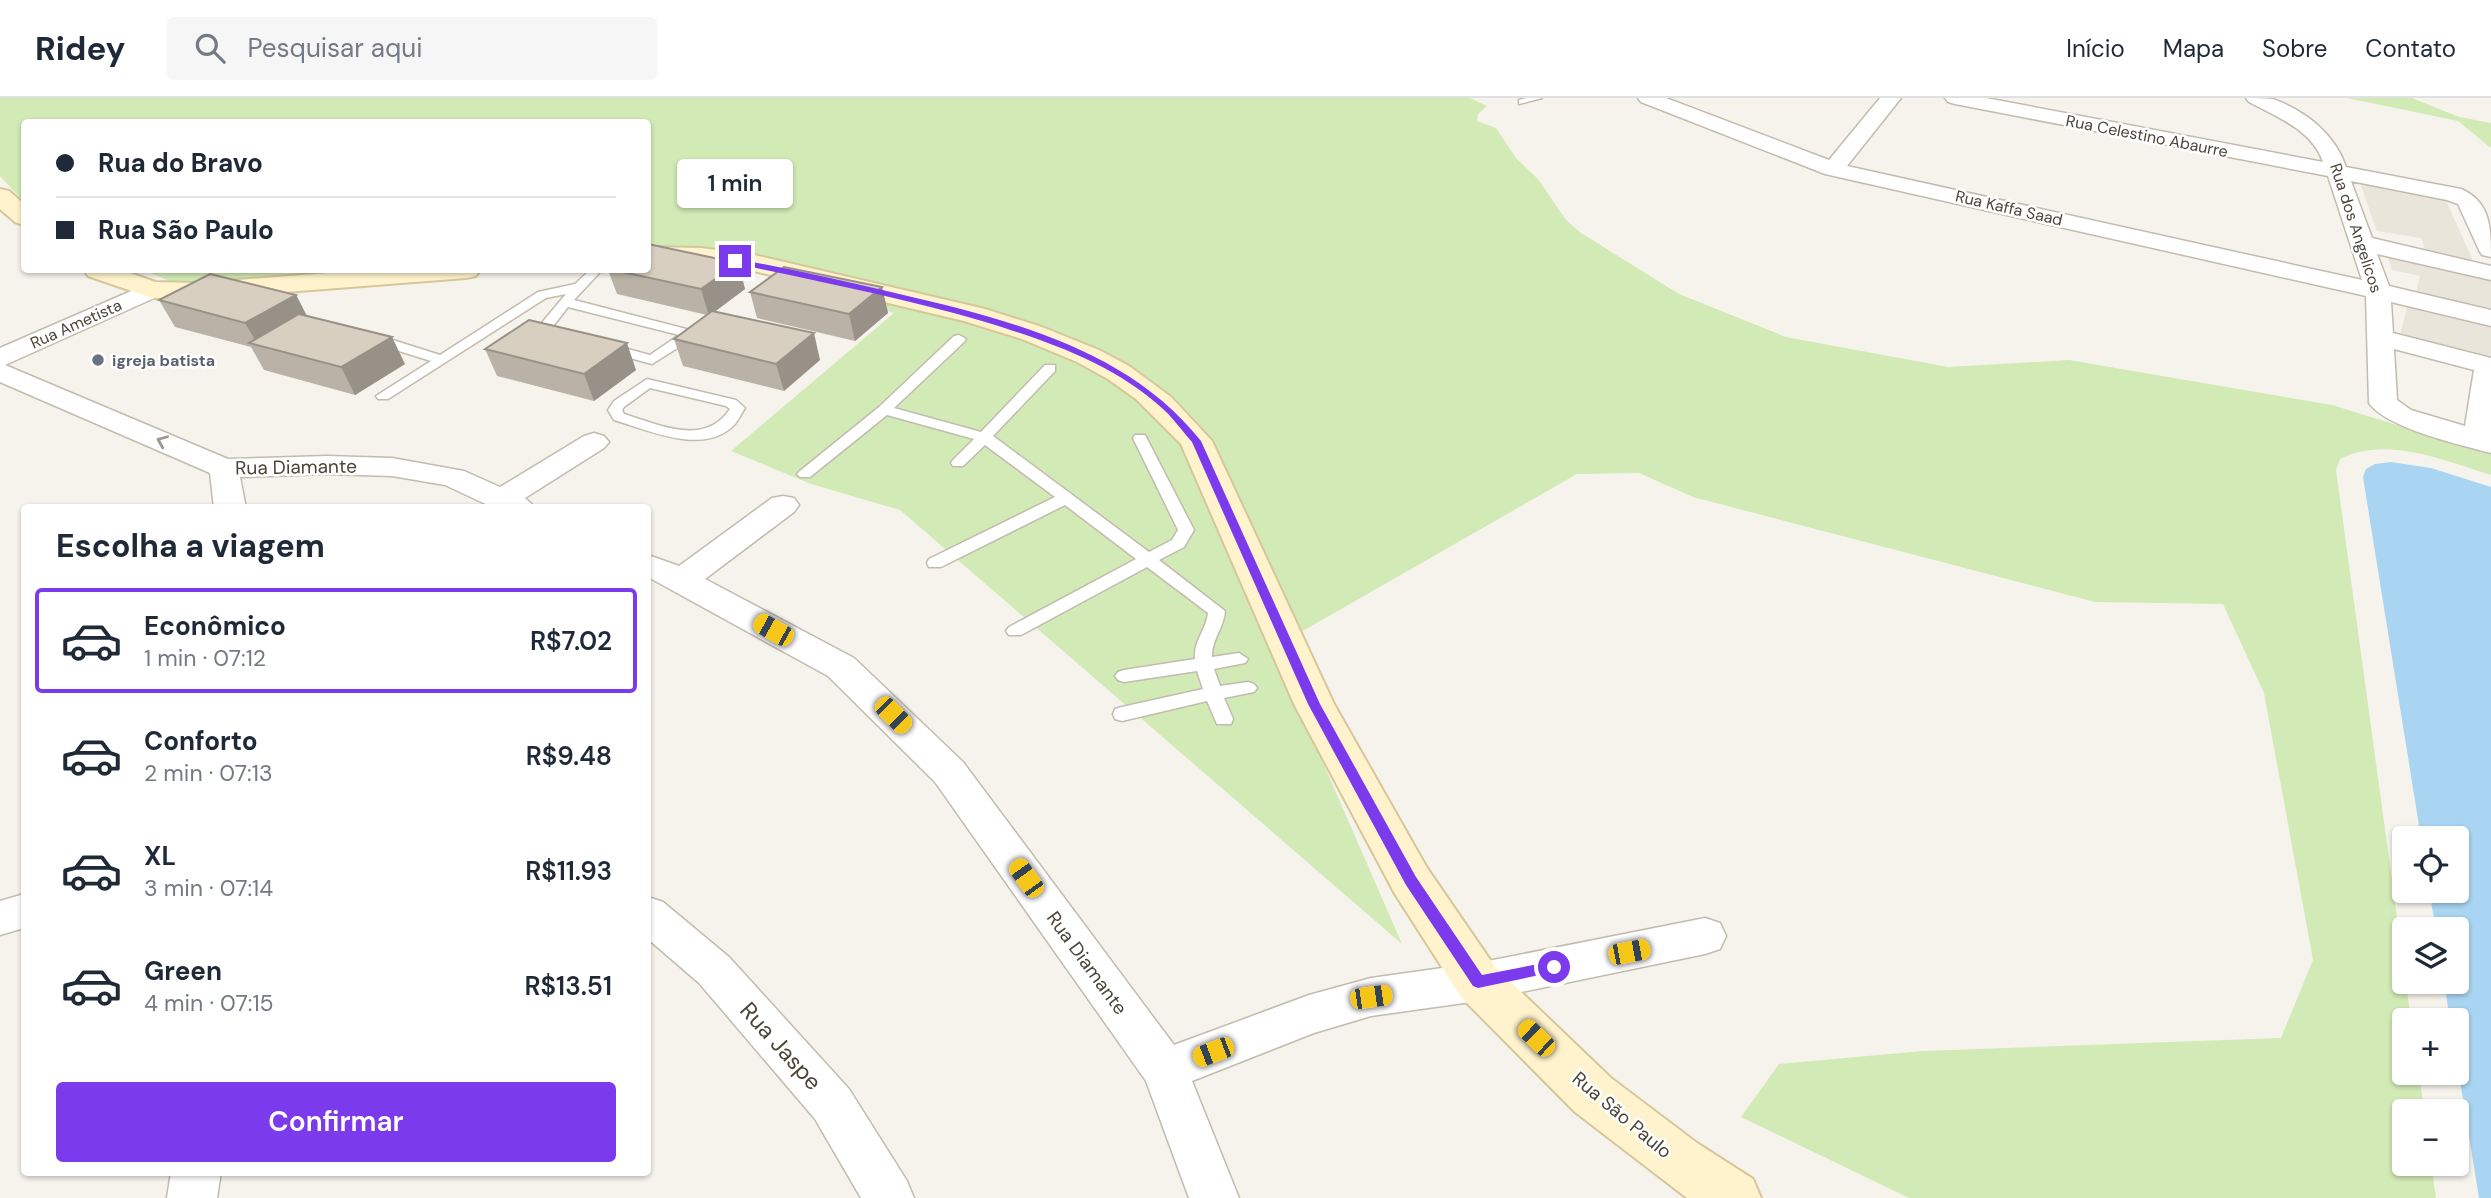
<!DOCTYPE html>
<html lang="pt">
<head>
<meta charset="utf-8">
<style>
  body { margin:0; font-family:"DM Sans",sans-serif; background:#f6f6f7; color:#1f2937; height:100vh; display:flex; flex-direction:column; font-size:26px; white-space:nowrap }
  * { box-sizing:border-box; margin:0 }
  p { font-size:23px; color:#747a83 }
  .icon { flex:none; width:38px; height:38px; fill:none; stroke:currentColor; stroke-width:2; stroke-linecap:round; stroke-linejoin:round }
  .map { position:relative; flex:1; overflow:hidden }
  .panel { position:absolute; left:21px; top:406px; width:630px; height:672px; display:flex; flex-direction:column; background:#fff; border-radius:7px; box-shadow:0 2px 5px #0004 }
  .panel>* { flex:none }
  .guide { position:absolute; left:21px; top:21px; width:630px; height:154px; border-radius:7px; box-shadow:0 2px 5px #0004; display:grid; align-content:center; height:154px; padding:0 35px; background:#fff }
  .buttons { position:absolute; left:2392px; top:728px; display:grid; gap:14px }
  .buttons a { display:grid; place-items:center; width:77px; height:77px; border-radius:7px; background:#fff; box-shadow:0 2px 5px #0004; font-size:35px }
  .end { position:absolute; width:32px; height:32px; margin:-16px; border:9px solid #7c3aed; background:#fff; box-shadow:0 0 0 4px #fff }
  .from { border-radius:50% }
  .bubble { position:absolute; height:49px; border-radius:7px; background:#fff; box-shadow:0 2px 5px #0004; font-size:23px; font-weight:600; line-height:49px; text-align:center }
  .car { position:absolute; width:21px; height:42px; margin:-21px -10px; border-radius:9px; box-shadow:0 0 5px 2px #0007; background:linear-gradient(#f5c518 24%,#345 0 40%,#f5c518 0 76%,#345 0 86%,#f5c518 0) }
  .guide b { display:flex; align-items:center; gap:24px; height:66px; font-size:26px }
  .guide b+b { border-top:2px solid #e0e1e3 }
  .guide i { width:18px; height:18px; background:#1f2937 }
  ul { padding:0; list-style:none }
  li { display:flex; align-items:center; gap:21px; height:105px; margin:0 14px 10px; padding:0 21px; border:4px solid transparent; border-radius:7px }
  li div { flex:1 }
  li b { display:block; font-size:26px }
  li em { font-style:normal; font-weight:600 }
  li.selected { border-color:#7c3aed }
  li>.icon { width:63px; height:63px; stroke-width:1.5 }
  h2 { padding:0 35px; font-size:32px; line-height:84px }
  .action { display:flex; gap:14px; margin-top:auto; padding:14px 35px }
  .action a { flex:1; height:80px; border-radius:7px; background:#7c3aed; color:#fff; font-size:28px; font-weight:600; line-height:80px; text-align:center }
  header { display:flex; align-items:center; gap:42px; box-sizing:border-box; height:98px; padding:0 35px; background:#fff; border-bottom:2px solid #e0e1e3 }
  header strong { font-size:33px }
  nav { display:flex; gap:38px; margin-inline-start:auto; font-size:24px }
  .search { width:490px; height:63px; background:#f6f6f7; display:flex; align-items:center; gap:18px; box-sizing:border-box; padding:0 24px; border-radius:7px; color:#747a83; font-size:26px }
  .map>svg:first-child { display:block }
</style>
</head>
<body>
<header>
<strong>Ridey</strong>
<div class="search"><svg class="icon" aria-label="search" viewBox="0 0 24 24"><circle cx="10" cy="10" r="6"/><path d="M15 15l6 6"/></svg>Pesquisar aqui</div>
<nav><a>Início</a><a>Mapa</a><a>Sobre</a><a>Contato</a></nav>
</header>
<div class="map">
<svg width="2491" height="1100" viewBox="0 0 2491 1100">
  <rect width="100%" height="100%" fill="#f6f3ec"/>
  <!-- residential -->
  <g fill="#eae5da">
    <polygon points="2360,85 2444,98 2473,163 2425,151 2421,140 2377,133"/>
    <polygon points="2386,154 2491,179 2491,215 2416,196 2420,178 2392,172"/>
    <polygon points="2408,205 2491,226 2491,265 2399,241"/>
  </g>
  <!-- green -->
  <g fill="#d2eab5">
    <path d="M 0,0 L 1470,0 L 1487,8 L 1478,16 L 1477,23 L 1496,30 L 1516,60 L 1538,81 L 1566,122 L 1581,135 L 1679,196 L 1786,239 L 1948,269 L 2069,262 L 2332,307 L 2491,356 L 2491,377 C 2445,363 2387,337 2340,361 L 2336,372 L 2411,922 L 2404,922 L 2404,975 L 2419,975 L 2424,1013 L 2404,1013 L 2404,1066 L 2431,1066 L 2436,1100 L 1909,1100 L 1741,1019 L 1779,966 L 1923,953 L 2281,940 L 2313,862 L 2264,595 L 2223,506 L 2095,504 L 1693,399 L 1639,375 L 1577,376 L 1273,550 L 1402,846 L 900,412 L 811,386 L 731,353 L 894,215 L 751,160 L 648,149 L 648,24 L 24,24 L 24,104 L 0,78 Z"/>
    <polygon points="2347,0 2412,0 2459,19 2491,25 2491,50 2458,23"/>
    <polygon points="143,172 390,172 190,185 172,184"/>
  </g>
  <!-- water -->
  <polygon fill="#a9d4f2" points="2391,364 2431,370 2491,389 2491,1100 2479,1100 2457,964 2457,922 2450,922 2444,884 2457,884 2457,831 2436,831 2429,793 2457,793 2457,740 2421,740 2363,379 2366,371 2375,366"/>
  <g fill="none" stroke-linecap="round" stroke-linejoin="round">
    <defs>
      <g id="lane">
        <polygon points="1526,0 1542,0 1519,6 1519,2"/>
        <polygon points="590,172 602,172 574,202 690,232 707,227 714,231 695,239 652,266 604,253 602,250 609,246 650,257 679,237 568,209 554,227 555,231 570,235 570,241 544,236 540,227 566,196 546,200 388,301 378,301 376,298 431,263 367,243 367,237 377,237 440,257 538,194 575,186"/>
        <path d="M 959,237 L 966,241 L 964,244 L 894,310 L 981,334 L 1045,267 L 1055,267 L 1055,273 L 993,338 L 1149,454 L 1172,442 L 1178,432 L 1133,340 L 1135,337 L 1145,337 L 1194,432 L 1184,449 L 1159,462 L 1225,513 C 1224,530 1211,542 1212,559 L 1239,555 L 1248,561 L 1245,565 L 1214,571 L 1220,588 L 1248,584 L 1254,586 L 1257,590 L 1254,594 L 1224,600 L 1233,621 L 1231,626 L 1217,626 L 1207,603 L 1122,623 L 1115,621 L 1113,616 L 1115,611 L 1122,609 L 1203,591 L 1197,573 L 1124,584 L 1118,582 L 1115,578 L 1118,574 L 1124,572 L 1195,561 C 1193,543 1206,533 1208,515 L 1147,469 L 1021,537 L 1009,537 L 1006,533 L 1009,529 L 1136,461 L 1065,407 L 941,469 L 929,469 L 927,465 L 929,461 L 1055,399 L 985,347 L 963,368 L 953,368 L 951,365 L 953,362 L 974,341 L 887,317 L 810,379 L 800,379 L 797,376 L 800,373 L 879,309 L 954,238 Z"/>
        <path d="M 647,281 L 736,302 L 745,310 C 741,316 738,324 732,329 C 701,357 648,332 614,322 L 608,312 L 614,303 ZM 650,290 L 726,308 L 730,311 C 705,349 660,327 624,316 L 622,312 L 624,309 Z"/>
      </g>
      <g id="street">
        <path d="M 1638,0 L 1666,0 L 1829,62 L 1880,0 L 1901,0 L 1847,68 L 2362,182 L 2328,78 L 1955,6 L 1948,4 L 1945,0 L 1986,0 L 2323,64 C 2312,32 2277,19 2249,4 L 2246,0 C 2254,0 2265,0 2273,1 C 2306,13 2335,36 2346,69 L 2461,91 C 2491,104 2491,131 2491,159 L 2482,157 L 2479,152 L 2458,106 L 2447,102 L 2351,83 L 2372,140 L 2491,168 L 2491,182 L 2377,156 L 2389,188 L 2491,212 L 2491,228 L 2391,204 L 2393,235 L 2491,260 L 2491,355 C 2461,347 2386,330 2369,305 L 2366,198 L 1825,76 L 1641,4 ZM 2394,251 L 2474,272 L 2465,328 L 2411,312 L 2397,302 Z"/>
        <polygon points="152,184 161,187 165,192 161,197 5,267 228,361 327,358 392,360 464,373 500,389 584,338 594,335 604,338 609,344 604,350 525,400 536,410 494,410 445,387 392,378 327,376 240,379 246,410 214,410 210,375 0,284 0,250"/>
        <polygon points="783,398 794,400 799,407 794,414 705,481 854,560 963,664 1174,947 1309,897 1371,880 1478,865 1705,820 1720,825 1726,838 1720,851 1705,856 1478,903 1371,918 1314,935 1192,983 1239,1100 1189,1100 1146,983 935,684 828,578 648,479 648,457 679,468 772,400"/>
        <polygon points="24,796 24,830 0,837 0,803"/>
        <polygon points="648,799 663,804 729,859 849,991 907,1083 914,1100 861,1100 815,1021 699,885 648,841"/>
        <polygon points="171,1074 221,1074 217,1100 167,1100"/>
      </g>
      <g id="secondary">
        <polygon points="0,91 9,93 24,106 24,127 15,124 0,111"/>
        <polygon points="648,149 701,150 754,157 985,211 1042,229 1099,252 1129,268 1171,299 1212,343 1334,606 1427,770 1495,869 1611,980 1697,1045 1753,1081 1761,1100 1687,1100 1575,1014 1461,899 1395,796 1294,606 1181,346 1136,301 1108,281 1077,264 1022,241 964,223 754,173 701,166 648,165"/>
        <polygon points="84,172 122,172 155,184 198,185 367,172 480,172 476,178 466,180 198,201 152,200 88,178"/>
      </g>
    </defs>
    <!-- lane casing -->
    <use href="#lane" stroke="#c2bbae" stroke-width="3"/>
    <!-- street casing -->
    <use href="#street" stroke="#c2bbae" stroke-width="3"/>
    <!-- secondary casing -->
    <use href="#secondary" stroke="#d6c79b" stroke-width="4"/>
    <!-- lane -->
    <use href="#lane" fill="#fff" fill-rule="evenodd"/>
    <!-- street -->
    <use href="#street" fill="#fff" fill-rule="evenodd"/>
    <!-- secondary -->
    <use href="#secondary" fill="#fff3cd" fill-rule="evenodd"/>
  </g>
  <!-- wall -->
  <g fill="#bab2a6">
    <polygon points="738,165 745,191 714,214 820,262 784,293 683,268 674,241 707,217 617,196 608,172 648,172"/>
    <polygon points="882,189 888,215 855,243 757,220 750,194"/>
    <polygon points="296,197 307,218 405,266 355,297 264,272 251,249 175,229 159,202"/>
    <polygon points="485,251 636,272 594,303 497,278"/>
  </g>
  <!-- shaded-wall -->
  <g fill="#979187">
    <polygon points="738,165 745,191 709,218 701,191"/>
    <polygon points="882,189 888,215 855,243 849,216"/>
    <polygon points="296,197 310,224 258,247 245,225"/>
    <polygon points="814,235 820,262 784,293 776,266"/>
    <polygon points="392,239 405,266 355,297 341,269"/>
    <polygon points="627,245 636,272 594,303 584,276"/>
  </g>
  <!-- building -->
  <g fill="#d8cfc1" stroke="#979187" stroke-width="2">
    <polygon points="648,146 738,165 701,191 613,172 648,172"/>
    <polygon points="784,169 882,189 849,216 750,194"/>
    <polygon points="210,176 296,197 245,225 159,202"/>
    <polygon points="712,213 814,235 776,266 674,241"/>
    <polygon points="299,216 392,239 341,269 249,245"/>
    <polygon points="529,222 627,245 584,276 485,251"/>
  </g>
  <!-- one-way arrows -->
  <defs><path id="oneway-chevron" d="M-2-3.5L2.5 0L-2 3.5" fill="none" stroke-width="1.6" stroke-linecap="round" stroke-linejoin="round" transform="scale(1.75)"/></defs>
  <use stroke="#9c9892" href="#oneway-chevron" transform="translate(162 343) rotate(-157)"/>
  <!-- route -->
  <path fill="#7c3aed" d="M 735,161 C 788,170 839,182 891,194 C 1002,220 1127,249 1201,343 L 1320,606 L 1416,779 L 1482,877 L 1554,863 L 1559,865 L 1559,873 L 1478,890 L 1473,888 L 1406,787 L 1308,606 L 1192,344 C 1182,333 1174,321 1163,311 C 1113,265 1047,243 982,223 C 900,199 816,183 733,165 Z"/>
  <!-- markers -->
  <circle fill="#6b7280" stroke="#fff" stroke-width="2.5" cx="98" cy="262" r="7"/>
  <g text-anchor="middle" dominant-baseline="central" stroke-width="5" stroke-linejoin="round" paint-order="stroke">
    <!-- far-street labels -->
    <g font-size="16" fill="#4b4439" stroke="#fff">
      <text transform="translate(2147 38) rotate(11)">Rua Celestino Abaurre</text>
      <text transform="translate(2009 110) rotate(13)">Rua Kaffa Saad</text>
      <text transform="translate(2356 130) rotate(72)">Rua dos Angelicos</text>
      <text transform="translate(76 226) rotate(-24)">Rua Ametista</text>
    </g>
    <!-- far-worship labels -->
    <g font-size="16" font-weight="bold" fill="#5b616d" stroke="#fff" text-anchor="start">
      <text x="112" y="262">igreja batista</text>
    </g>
    <!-- street labels -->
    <g font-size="19" fill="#4b4439" stroke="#fff">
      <text transform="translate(296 369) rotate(-1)">Rua Diamante</text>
      <text transform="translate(1087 865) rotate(54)">Rua Diamante</text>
      <text transform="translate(1622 1017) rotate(40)">Rua São Paulo</text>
    </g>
    <!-- near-street labels -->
    <g font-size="23" fill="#4b4439" stroke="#fff">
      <text transform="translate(781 948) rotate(48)">Rua Jaspe</text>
    </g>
  </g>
</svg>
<div class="buttons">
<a><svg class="icon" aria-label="locate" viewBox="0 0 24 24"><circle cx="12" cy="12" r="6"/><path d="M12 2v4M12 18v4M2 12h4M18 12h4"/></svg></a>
<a><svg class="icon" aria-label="layers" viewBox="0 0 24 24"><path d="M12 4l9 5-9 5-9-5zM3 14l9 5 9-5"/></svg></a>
<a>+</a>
<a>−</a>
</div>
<i class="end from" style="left:1554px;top:869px"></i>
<i class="end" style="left:735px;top:163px"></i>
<div class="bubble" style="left:677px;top:61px;width:116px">1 min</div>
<i class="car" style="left:773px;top:532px;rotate:299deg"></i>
<i class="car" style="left:893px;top:617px;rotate:135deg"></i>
<i class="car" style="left:1026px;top:780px;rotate:324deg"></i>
<i class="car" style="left:1629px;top:854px;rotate:79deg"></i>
<i class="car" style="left:1371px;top:899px;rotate:82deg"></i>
<i class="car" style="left:1536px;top:940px;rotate:314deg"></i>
<i class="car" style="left:1213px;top:954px;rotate:249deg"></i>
<div class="guide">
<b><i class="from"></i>Rua do Bravo</b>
<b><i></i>Rua São Paulo</b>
</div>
<section class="panel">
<h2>Escolha a viagem</h2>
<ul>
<li class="selected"><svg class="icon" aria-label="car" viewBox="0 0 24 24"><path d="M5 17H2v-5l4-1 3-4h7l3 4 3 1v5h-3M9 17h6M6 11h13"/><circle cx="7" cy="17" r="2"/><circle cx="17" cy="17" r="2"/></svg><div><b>Econômico</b><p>1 min · 07:12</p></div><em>R$7.02</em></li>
<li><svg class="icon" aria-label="car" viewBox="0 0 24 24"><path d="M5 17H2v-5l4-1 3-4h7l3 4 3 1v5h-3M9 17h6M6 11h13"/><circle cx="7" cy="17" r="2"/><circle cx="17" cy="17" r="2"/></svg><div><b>Conforto</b><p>2 min · 07:13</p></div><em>R$9.48</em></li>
<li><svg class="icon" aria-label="car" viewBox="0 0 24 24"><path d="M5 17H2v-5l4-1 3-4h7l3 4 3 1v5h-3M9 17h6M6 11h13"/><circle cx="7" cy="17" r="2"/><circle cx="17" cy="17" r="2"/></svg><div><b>XL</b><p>3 min · 07:14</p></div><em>R$11.93</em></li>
<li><svg class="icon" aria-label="car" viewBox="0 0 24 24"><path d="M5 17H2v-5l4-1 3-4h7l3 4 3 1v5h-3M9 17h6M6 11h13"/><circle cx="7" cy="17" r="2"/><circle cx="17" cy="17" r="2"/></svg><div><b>Green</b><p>4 min · 07:15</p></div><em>R$13.51</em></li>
</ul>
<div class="action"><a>Confirmar</a></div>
</section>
</div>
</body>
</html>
